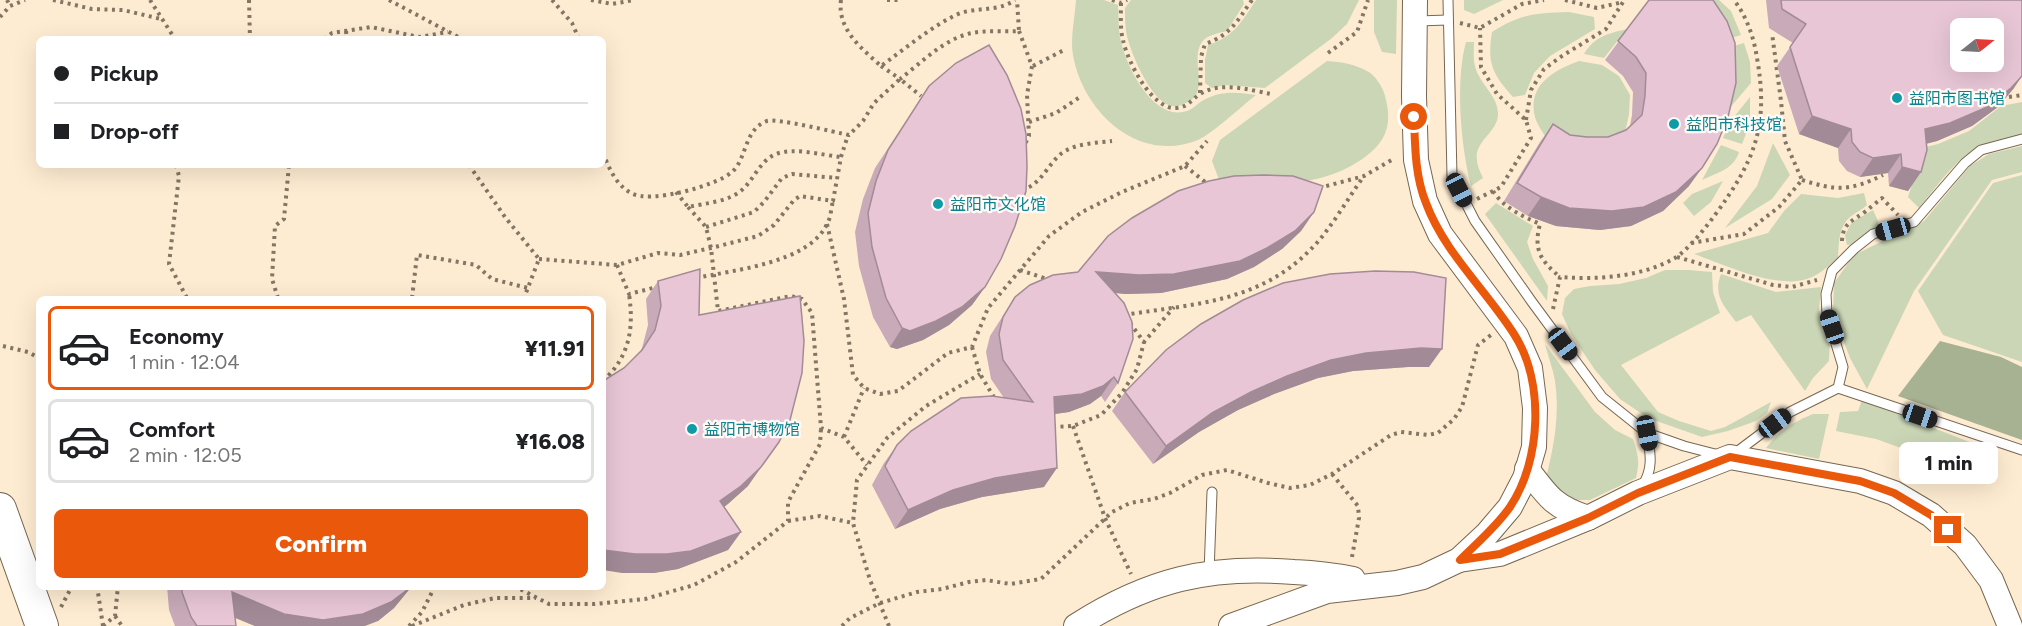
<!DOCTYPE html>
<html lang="en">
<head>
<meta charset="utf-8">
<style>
  body { margin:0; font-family:Figtree,"Noto Sans SC",sans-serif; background:#f6f6f6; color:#202124; height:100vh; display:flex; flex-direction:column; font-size:22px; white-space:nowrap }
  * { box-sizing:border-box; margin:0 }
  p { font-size:20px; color:#757577 }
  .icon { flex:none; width:33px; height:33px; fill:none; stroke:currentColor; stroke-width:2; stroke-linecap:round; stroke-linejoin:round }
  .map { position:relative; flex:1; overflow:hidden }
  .panel { position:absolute; left:36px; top:296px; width:570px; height:294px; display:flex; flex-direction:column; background:#fff; border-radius:9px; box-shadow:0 6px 24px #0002 }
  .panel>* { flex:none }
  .top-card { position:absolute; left:36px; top:36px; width:570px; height:132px; border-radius:9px; box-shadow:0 6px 24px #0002; display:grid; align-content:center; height:132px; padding:0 18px; background:#fff }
  .needle { width:39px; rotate:72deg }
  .tools { position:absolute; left:1950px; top:18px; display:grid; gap:12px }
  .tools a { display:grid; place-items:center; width:54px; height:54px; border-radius:9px; background:#fff; box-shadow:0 6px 24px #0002; font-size:30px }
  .end { position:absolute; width:27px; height:27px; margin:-14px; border:8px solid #ea580c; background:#fff; box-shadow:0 0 0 3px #fff }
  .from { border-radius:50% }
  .bubble { position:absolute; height:42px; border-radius:9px; background:#fff; box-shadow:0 6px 24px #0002; font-size:20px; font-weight:800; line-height:42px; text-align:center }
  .car { position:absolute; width:18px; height:36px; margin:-18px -9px; border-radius:8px; box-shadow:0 0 4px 2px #0007; background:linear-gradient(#222 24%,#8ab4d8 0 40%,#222 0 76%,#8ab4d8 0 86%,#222 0) }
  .top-card b { display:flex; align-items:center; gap:21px; height:57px; font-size:22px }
  .top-card b+b { border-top:2px solid #e0e0e0 }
  .top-card i { width:15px; height:15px; background:#202124 }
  ul { padding:10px 0 0; list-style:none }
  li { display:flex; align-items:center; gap:18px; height:84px; margin:0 12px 9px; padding:0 6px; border:3px solid #e0e0e0; border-radius:9px }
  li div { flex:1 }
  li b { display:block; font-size:22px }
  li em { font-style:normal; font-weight:800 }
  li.active { border-color:#ea580c }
  li>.icon { width:54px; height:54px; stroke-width:1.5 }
  .primary-button { display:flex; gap:12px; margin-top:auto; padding:12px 18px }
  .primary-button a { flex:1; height:69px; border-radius:9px; background:#ea580c; color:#fff; font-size:24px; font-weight:800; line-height:69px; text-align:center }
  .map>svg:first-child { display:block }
</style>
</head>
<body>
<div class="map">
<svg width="2022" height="626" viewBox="0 0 2022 626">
  <rect width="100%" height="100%" fill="#feecd2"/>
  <!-- green -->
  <g fill="#cbd6b6">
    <path d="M 1076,0 L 1104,0 L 1118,5 C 1119,17 1118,30 1121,42 C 1127,68 1154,122 1187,111 C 1193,109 1197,104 1202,101 C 1219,90 1238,92 1256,95 C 1243,105 1212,134 1198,140 C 1138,164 1083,112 1073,55 C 1070,38 1075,17 1076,0 Z"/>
    <path d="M 1131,0 L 1243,0 L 1244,4 L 1227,31 C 1219,33 1207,35 1202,42 C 1192,56 1203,78 1197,93 C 1194,100 1185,104 1178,106 C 1155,111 1133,58 1128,40 C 1125,30 1125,18 1125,8 Z"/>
    <path d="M 1256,0 L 1359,0 L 1347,24 L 1332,38 L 1265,88 L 1225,85 L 1212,88 L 1205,83 L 1205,60 L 1208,45 C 1234,37 1242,21 1256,0 Z"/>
    <polygon points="1374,0 1397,0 1396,54 1382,52 1374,32"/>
    <polygon points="1464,0 1503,0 1474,14 1464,10"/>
    <polygon points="1706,0 1719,0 1731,11 1741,35 1722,41"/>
    <path d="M 1569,12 L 1594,17 L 1595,29 L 1550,56 L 1534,73 L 1525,95 L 1513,97 C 1492,74 1487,63 1492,32 C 1520,14 1536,13 1569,12 Z"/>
    <path d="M 1627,29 L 1604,58 L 1584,54 C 1595,36 1607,34 1627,29 Z"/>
    <path d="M 1466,42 L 1474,42 C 1474,50 1473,59 1475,66 C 1479,84 1499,96 1498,115 C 1497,133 1474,141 1477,160 C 1477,166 1481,173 1483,178 L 1471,186 C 1461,147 1455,81 1466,42 Z"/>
    <polygon points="1744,43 1750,62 1751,83 1728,110 1724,49"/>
    <path d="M 1327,61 C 1342,62 1354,64 1367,71 C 1375,75 1383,87 1385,96 C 1395,131 1381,149 1351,166 C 1311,188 1264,184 1221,185 L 1212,161 L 1220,140 Z"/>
    <path d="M 1579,61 L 1602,65 L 1619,76 L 1630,95 L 1629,114 L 1625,133 L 1611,146 L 1546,138 C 1543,132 1537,125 1535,117 C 1527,85 1554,70 1579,61 Z"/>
    <polygon points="1750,97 1750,123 1742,144 1723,138 1730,122"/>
    <path d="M 2022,102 L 2022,135 C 2007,138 1991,141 1977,148 C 1956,158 1934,190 1919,208 L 1908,197 L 1917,170 L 1913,150 L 1938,144 L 1969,131 L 2001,106 Z"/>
    <polygon points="1773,143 1790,175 1772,199 1725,228 1757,186"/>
    <path d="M 1721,145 L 1739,152 C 1734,169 1717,173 1702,180 Z"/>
    <polygon points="2022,146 2022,172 1992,180 1914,291 1867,389 1850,358 1833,313 1834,283 1854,255 1924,221 1970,166 1989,154"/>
    <polygon points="2022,175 2022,362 1943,335 1918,291 1993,183"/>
    <polygon points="1723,181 1711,202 1694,216 1683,203 1692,194"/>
    <path d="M 1864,193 L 1867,205 C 1861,211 1852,214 1847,220 C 1838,231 1839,245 1838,258 C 1829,266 1819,275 1807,279 C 1775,289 1725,265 1694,254 L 1768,233 L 1784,211 L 1801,194 L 1838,198 Z"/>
    <polygon points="1496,203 1533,226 1527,242 1533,259 1548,286 1547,301 1485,214"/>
    <polygon points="1873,210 1878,221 1879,228 1862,236 1856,244 1847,245 1845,235 1852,222"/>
    <polygon points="1665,270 1689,270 1712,272 1713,292 1720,313 1621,365 1658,412 1679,421 1711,431 1725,427 1771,402 1767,413 1756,421 1728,431 1702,437 1648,418 1620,399 1595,370 1571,334 1562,314 1565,298 1574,289 1590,286 1619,284 1646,278"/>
    <path d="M 1721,274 L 1776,292 L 1821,287 L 1819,310 L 1830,340 L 1829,361 L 1813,378 L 1805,391 L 1751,315 L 1736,322 C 1723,305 1713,295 1721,274 Z"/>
    <path d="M 1545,344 L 1595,412 L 1615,430 L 1633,439 C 1638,453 1640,463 1636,478 L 1590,500 L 1569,500 L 1546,478 C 1554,446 1560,414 1555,381 C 1553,369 1548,356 1545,344 Z"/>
    <polygon points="1862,400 1985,448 1969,482 1934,460 1876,439 1836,431 1840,412 1858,411"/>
    <path d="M 1813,414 L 1829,414 L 1819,459 L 1766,448 C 1779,431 1793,422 1813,414 Z"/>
  </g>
  <!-- forest -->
  <polygon fill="#a7b293" points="1940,341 2001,357 2022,367 2022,440 1898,396"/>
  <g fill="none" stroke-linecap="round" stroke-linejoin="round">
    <defs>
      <g id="service">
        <polyline points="1448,0 1452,176 1475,221 1532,302 1602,397 1647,433 1684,446 1719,455"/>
        <polyline points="1417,21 1448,20"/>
        <polyline points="1838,388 2022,450"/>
        <polyline points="1734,454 1790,412 1838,388 1843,367 1827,314 1826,294 1832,271 1854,249 1873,234 1914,222 1965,163 1981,150 2022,139"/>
        <path d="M 1643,485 C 1654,467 1650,452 1647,433"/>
        <polyline points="1209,573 1212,492"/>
      </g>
      <g id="tertiary">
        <path d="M 1527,469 C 1548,497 1554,507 1588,518"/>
        <polyline points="1459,560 1500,554 1588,518 1638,493 1730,457 1860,481 1894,493 1931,515 1965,545 1991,580 2010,626"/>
        <path d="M 1076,626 C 1148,580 1209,565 1294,572 C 1314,573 1334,575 1353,579"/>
        <polyline points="1231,626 1327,591 1397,583 1423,577 1459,560 1487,534 1510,507 1525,478 1534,447 1535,408 1530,368 1516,336 1440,234 1425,201 1416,160 1414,96 1415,0"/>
      </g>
      <polyline id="trunk" points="0,509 42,626"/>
    </defs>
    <!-- service casing -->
    <use href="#service" stroke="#776750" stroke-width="11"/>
    <!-- tertiary casing -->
    <use href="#tertiary" stroke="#776750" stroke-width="26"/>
    <!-- trunk casing -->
    <use href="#trunk" stroke="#776750" stroke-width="34"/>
    <!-- path -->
    <g stroke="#827665" stroke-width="4" stroke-dasharray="3 4.5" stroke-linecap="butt">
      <polyline points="7,0 10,6"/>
      <polyline points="53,0 92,9 123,10 161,19"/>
      <polyline points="150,0 175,39"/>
      <polyline points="249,0 250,39"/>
      <polyline points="389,0 462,39"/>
      <polyline points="552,0 572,23 579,39"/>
      <polyline points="591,0 612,4 634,0"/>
      <path d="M 841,0 C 837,29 861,48 881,66 C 905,49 929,28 956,15 C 975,6 996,13 1015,0"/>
      <polyline points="887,0 901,0"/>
      <polyline points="1112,0 1121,3 1127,0"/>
      <polyline points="1565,0 1597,8 1623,2"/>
      <path d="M 1121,3 C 1121,15 1120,29 1123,40 C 1127,60 1152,111 1177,108 C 1188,107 1191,100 1200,94 C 1220,81 1250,90 1271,94"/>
      <polyline points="0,17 10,6 25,0"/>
      <polyline points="1460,23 1480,28 1522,4 1544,0"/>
      <polyline points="346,31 347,39"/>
      <polyline points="1019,31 1032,66 1027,95 1029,136 1025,144"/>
      <polyline points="324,39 332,33 371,27 419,37 448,32"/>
      <polyline points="1328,53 1357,32 1368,0"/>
      <path d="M 881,66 L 900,79 C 921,63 945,38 972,33 C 987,30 1004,32 1019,31 L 1017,0"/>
      <polyline points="1033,66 1064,50"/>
      <path d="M 1200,93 L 1201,57 L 1205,44 C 1231,35 1237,21 1252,0"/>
      <polyline points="2009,97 2022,95"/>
      <polyline points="1526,120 1531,90 1544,69 1562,56 1606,29 1623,2"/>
      <polyline points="1029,122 1056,113 1080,97"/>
      <path d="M 603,153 C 609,168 616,185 631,193 C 650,204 716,186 732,172 C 747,159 744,129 767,121 C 777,118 834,132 849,135 L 863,121 L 874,103 L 900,79 L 921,96"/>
      <polyline points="176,165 179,176 169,264 187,298"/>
      <polyline points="469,165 505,217 539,259 524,298"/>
      <polyline points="1185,166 1209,185"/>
      <path d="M 1802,180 C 1836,191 1851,191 1883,175"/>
      <polyline points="1319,188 1364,176 1395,158"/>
      <path d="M 1022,190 C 1041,185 1047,165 1062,153 C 1076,143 1097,143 1112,141"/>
      <path d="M 1493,191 C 1504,208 1522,216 1540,224 C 1533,250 1541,261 1560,277"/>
      <path d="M 676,192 L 688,207 C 705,203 731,202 744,188 C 755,177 761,160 776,154 C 794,147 821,155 841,157"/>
      <polyline points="1477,199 1501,187 1531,138 1526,120 1497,94 1481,67 1480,28"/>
      <polyline points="688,207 706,227 711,248 718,311 791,296 802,299 812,313 821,428 844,437 867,465"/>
      <polyline points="827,224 844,299 853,375 864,388 880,394 898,391 948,353 972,347 988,308 1049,236 1082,212 1122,192 1185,166 1207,141"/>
      <polyline points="706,227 754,212 764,202 782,178 792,174 837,178"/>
      <path d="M 1842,241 C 1843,222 1853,221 1866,211 C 1871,207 1877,202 1882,198 L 1898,215"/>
      <polyline points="1691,243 1744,234 1779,207 1802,180 1785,141 1781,101 1772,33"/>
      <polyline points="1677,257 1773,285 1792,287 1817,280"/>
      <polyline points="539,259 617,265 658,253 680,255 711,248 758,236 774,225 794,200 800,196 833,201 841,157 848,135"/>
      <polyline points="617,265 629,294 657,287"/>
      <polyline points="1020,270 1050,280"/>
      <path d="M 696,278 C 734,270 809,263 827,224 C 831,218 831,208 833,201"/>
      <polyline points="278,298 272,279 275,226 284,219 289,165"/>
      <polyline points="412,298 417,255 476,265 492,279 528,288"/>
      <path d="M 1553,309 L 1560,277 C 1597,280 1642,277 1675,258 C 1688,250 1706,227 1715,215 C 1755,160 1769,126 1757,58 C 1754,38 1747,17 1734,0"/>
      <path d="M 1124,315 C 1192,304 1258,303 1310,250 C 1329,232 1348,198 1364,176"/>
      <polyline points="1130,323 1144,342 1174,307"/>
      <polyline points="3,346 28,352 39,358"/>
      <polyline points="972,347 980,374 995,399"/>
      <path d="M 603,381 C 630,356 634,328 629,294"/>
      <polyline points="1073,426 1105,518 1131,574"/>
      <polyline points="1053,427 1073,426 1101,415 1122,393 1137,369 1144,342"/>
      <polyline points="844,437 864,388"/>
      <polyline points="1332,474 1358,506 1359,518 1352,557"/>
      <polyline points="788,521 820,516 853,523"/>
      <polyline points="97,586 103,626"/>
      <polyline points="514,586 549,604 594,604 645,599 694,585 736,562 788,521 788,502 820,444 821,428"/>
      <polyline points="61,607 72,586"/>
      <polyline points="115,616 122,626"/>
      <polyline points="103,626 115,616 118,586"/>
      <polyline points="409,626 422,612 435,586"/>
      <polyline points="412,626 464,605 495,598 536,598"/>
      <polyline points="842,626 850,618 880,603 917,592 942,589 969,582 986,580 1010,584 1041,579 1112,512 1130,503 1154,499 1170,493 1202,475 1227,470 1268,483 1290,488 1310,485 1332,474 1391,435 1401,432 1428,435 1438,433 1454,419 1462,407 1478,345 1491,335"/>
      <polyline points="889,626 870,580 853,523 857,480 887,438 926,406 980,374"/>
    </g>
    <!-- service -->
    <use href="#service" stroke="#fff" stroke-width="9"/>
    <!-- tertiary -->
    <use href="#tertiary" stroke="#fff" stroke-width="24"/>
    <!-- trunk -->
    <use href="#trunk" stroke="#fff" stroke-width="32"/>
  </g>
  <!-- wall -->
  <g fill="#c8aab8">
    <polygon points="1649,0 1689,186 1663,211 1631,226 1600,230 1556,226 1528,216 1504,201 1540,142 1553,124 1570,135 1587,137 1608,137 1626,130 1630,126 1632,115 1633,92 1623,76 1605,60"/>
    <polygon points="1766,0 2022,0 2014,88 1998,107 1972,126 1937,141 1926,144 1921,172 1908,191 1889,186 1888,173 1860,177 1847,171 1839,161 1838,148 1799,134 1777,66 1793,43 1769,28"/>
    <polygon points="929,86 985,287 972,305 949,325 923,340 897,349 890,347 873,317 859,266 855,232 863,199 875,168"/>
    <polygon points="1314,212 1301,231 1282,249 1254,267 1227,279 1161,293 1126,294 1115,293 1118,383 1105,402 1101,396 1090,404 1069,412 1054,414 1044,487 982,497 940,509 895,529 872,485 884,463 897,445 1004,398 991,379 986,352 990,336 1015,297 1078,272"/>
    <polygon points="658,281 699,315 748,486 724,507 741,532 728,550 678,569 654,573 622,573 624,368 639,354 642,348 648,325 646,299"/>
    <polygon points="1243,300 1429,367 1408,367 1353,371 1318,378 1274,394 1238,410 1199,432 1153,464 1112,411 1125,392"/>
    <polygon points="167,586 412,586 394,608 378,621 255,626 235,618 236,626 175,626 169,610"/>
  </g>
  <!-- shaded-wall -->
  <g fill="#a28b96">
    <polygon points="2022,76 2014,88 1998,107 1972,126 1937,141 1912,147 1925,129"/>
    <polygon points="1812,116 1851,129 1838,148 1799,134"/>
    <polygon points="1901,154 1888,173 1860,177 1873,158"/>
    <polygon points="1902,167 1921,172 1908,191 1889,186"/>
    <polygon points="1702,168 1689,186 1663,211 1631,226 1600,230 1556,226 1528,216 1541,197"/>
    <polygon points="1314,212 1301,231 1282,249 1254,267 1227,279 1161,293 1126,294 1083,290 1096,272"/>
    <polygon points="985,287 972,305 949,325 923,340 897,349 890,347 902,328"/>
    <polygon points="1421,348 1442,349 1429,367 1408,367 1353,371 1318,378 1274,394 1238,410 1199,432 1153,464 1166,446 1212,413 1251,392 1287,376 1331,360 1366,353"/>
    <polygon points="1114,377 1101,396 1090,404 1069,412 1041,416 1054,397"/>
    <polygon points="779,442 748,486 728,504 707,520 720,501"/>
    <polygon points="1057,468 1044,487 982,497 940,509 895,529 908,510 953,490 995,478"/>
    <polygon points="741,532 728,550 678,569 654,573 622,573 603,570 603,550"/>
    <polygon points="412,586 394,608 378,621 365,626 255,626 219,611 232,592"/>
  </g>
  <!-- building -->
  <g fill="#e8c6d6" stroke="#a28b96" stroke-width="1.5" fill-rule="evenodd">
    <polygon points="1649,0 1713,0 1727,21 1735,43 1736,83 1728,117 1717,144 1702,168 1676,192 1644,207 1612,211 1569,208 1541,197 1517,183 1553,124 1570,135 1587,137 1608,137 1626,130 1642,115 1645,96 1646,73 1636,57 1618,41"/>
    <path d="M 1781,0 L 2022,0 L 2022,76 L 2011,88 L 1985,108 L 1950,123 L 1925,129 L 1927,150 L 1921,172 L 1902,167 L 1901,154 L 1873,158 L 1860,152 L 1852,142 L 1851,129 L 1812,116 L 1790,47 L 1806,24 L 1782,9 ZM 1960,28 L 1994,28 L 1994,62 L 1960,62 Z"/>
    <polygon points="989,45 1007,75 1021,109 1026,134 1027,166 1026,191 1015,226 1001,259 985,287 962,307 936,321 910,331 902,328 886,298 872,247 868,213 876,181 888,150 929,86 956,63"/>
    <polygon points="1264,175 1293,176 1323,186 1314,212 1295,231 1267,248 1240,261 1174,274 1139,275 1096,272 1124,303 1132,322 1133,339 1118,383 1114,377 1103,386 1082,394 1054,397 1057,468 995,478 953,490 908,510 885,466 897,445 911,431 961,398 992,396 1033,402 1003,360 999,334 1003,317 1015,297 1030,285 1053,275 1078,272 1108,236 1132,218 1178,191 1209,181 1234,176"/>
    <polygon points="700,269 699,315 800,296 804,341 802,373 790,420 779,442 761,467 741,486 720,501 741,532 691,551 667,554 635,554 603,550 603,381 624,368 642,350 655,330 661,306 658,281"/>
    <polygon points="1375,271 1414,272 1446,278 1442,349 1421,348 1366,353 1331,360 1287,376 1251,392 1212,413 1166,446 1125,392 1166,350 1201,324 1243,300 1283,283 1330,274"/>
    <polygon points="182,586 410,586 407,590 391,602 363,614 323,620 284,614 232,592 236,626 197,626 191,617 182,592"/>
  </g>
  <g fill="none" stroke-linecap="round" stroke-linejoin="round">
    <!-- route -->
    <path stroke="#ea580c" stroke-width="8" d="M 1414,117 C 1415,146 1415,176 1426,203 C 1444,252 1486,290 1514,334 C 1545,382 1541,461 1510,507 C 1496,527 1477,543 1460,560 L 1500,554 L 1588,518 L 1638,493 L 1730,457 L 1860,481 L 1894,493 L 1931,515 L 1948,530"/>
  </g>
  <!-- markers -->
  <g fill="#0f9aa8" stroke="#fffbf6" stroke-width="2">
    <circle cx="1897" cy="98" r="6"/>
    <circle cx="1674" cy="124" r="6"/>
    <circle cx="938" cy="204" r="6"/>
    <circle cx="692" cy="429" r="6"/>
  </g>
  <g text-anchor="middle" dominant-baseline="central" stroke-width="4.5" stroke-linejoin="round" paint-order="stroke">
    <!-- culture labels -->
    <g font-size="16" fill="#0d838f" stroke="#fffbf6" text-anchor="start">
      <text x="1909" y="98">益阳市图书馆</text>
      <text x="1686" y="124">益阳市科技馆</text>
      <text x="950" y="204">益阳市文化馆</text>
      <text x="704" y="429">益阳市博物馆</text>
    </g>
  </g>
</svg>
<div class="tools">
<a><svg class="needle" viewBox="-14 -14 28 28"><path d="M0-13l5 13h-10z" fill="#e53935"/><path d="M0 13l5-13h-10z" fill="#757577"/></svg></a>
</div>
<i class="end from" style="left:1414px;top:117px"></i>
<i class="end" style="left:1948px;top:530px"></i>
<div class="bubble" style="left:1899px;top:442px;width:99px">1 min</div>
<i class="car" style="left:1459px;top:190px;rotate:153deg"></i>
<i class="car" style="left:1893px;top:229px;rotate:254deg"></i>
<i class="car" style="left:1832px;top:327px;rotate:341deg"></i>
<i class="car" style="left:1563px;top:344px;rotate:143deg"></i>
<i class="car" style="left:1920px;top:416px;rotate:109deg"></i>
<i class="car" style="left:1775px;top:423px;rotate:53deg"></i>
<i class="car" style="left:1647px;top:433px;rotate:169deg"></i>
<div class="top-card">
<b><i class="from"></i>Pickup</b>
<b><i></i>Drop-off</b>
</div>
<section class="panel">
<ul>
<li class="active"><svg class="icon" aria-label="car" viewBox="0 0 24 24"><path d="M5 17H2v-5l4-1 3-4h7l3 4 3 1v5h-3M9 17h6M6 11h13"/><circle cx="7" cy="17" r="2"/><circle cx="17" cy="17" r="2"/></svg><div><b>Economy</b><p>1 min · 12:04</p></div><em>¥11.91</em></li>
<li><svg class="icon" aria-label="car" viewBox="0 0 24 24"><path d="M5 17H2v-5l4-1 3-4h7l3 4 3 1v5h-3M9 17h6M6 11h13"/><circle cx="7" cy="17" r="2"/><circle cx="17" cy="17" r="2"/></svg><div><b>Comfort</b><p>2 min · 12:05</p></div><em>¥16.08</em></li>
</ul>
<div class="primary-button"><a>Confirm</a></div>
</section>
</div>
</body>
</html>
